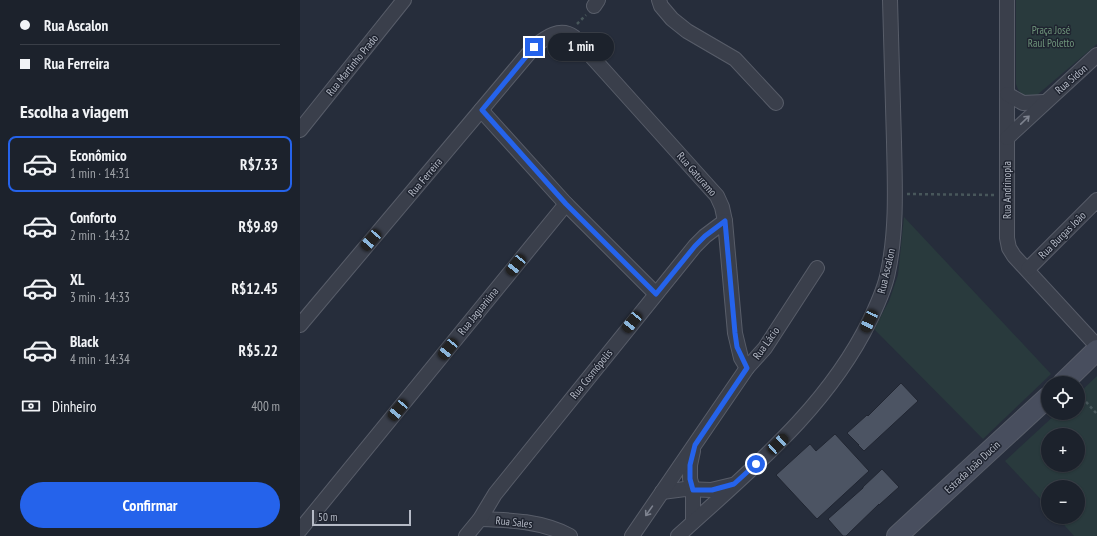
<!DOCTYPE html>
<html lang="pt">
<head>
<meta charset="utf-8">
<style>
  body { margin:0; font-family:"PT Sans Narrow",sans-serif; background:#292f38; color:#f1f3f6; height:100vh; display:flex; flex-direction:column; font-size:15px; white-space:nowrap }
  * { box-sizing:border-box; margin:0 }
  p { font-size:13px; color:#a0a4a9 }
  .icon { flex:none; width:22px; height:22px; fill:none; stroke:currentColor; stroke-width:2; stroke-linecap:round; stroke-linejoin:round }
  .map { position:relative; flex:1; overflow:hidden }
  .drawer { display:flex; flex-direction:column; background:#1c222c; width:300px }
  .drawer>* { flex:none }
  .hud { display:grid; align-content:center; height:88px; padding:0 20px; background:#1c222c }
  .controls { position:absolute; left:741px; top:376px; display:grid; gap:8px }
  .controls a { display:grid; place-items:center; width:44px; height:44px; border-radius:50%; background:#1c222c; box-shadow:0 1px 3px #0004,0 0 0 1px #3a3f48; font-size:20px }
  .scale { position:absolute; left:12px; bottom:10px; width:99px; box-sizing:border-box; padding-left:4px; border:2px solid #b5bac6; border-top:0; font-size:11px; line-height:14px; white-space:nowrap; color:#b5bac6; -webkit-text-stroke:3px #1f2430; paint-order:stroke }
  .end { position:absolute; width:18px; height:18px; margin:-9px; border:5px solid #2563eb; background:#fff; box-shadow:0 0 0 2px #fff }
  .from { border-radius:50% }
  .bubble { position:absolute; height:28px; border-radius:14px; background:#1c222c; box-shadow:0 1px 3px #0004,0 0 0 1px #3a3f48; font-size:13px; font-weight:700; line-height:28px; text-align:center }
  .car { position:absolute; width:12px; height:24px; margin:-12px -6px; border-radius:5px; box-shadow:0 0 3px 1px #0007; background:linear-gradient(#222 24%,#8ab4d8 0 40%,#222 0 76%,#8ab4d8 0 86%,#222 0) }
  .hud b { display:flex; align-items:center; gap:14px; height:38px; font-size:15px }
  .hud b+b { border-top:1px solid #3a3f48 }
  .hud i { width:10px; height:10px; background:#f1f3f6 }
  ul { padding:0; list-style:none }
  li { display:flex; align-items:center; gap:12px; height:56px; margin:0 8px 6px; padding:0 12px; border:2px solid transparent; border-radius:8px }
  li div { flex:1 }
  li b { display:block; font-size:15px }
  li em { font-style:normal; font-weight:700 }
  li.selected { border-color:#2563eb }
  li>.icon { width:36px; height:36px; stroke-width:1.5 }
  h2 { padding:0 20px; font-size:18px; line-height:48px }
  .pay { display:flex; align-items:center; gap:10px; height:44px; padding:0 20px; font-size:15px }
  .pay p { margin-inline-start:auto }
  .button { display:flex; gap:8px; margin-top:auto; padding:8px 20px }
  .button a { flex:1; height:46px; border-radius:24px; background:#2563eb; color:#fff; font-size:16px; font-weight:700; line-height:46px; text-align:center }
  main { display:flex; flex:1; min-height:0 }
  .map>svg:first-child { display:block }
</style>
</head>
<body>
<main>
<section class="drawer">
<div class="hud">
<b><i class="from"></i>Rua Ascalon</b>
<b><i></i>Rua Ferreira</b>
</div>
<h2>Escolha a viagem</h2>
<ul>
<li class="selected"><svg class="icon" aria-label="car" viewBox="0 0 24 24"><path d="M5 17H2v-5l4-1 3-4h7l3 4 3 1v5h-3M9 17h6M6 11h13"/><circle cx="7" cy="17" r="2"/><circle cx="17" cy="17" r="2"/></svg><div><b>Econômico</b><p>1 min · 14:31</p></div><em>R$7.33</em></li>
<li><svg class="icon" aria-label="car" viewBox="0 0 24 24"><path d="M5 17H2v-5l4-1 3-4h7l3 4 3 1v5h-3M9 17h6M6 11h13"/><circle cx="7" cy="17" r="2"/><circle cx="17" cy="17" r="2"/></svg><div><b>Conforto</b><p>2 min · 14:32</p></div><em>R$9.89</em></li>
<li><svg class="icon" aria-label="car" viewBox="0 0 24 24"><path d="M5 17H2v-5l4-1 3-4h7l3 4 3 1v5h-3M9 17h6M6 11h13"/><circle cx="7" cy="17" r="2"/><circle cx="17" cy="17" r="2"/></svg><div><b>XL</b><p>3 min · 14:33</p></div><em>R$12.45</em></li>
<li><svg class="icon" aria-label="car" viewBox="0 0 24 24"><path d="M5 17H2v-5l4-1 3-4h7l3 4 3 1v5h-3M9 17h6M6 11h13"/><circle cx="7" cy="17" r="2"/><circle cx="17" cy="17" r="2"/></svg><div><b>Black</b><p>4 min · 14:34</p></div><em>R$5.22</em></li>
</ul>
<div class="pay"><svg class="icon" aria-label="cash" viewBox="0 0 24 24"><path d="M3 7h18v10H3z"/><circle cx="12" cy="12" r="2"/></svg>Dinheiro<p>400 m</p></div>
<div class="button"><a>Confirmar</a></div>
</section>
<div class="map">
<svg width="797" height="536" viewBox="0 0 797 536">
  <rect width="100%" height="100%" fill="#262d3b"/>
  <!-- green -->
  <g fill="#293a3d" fill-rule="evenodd">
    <path d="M 716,0 L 797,0 L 797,44 L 737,95 C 726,100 719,94 716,84 Z"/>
    <polygon points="604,217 751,374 683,439 574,329 589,301 598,275"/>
    <path d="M 797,376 L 797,536 L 774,536 L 757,517 L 778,517 L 778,487 L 748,487 L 748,507 L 705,461 L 757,413 L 778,413 L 778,394 ZM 748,435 L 778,435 L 778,465 L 748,465 Z"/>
  </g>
  <!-- building -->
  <g fill="#4c5463" stroke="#212632">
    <polygon points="601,383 618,401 564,451 558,445 559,445 547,433 567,415 568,416"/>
    <polygon points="535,434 569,471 517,519 476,475 510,444 516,451"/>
    <polygon points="582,469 599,487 579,505 579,504 546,536 543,536 528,519 563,488 563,487"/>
  </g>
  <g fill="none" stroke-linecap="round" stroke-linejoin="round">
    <defs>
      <g id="street">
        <polyline points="359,0 361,6 372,19 387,31 435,59 476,103"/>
        <polyline points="707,0 707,238 709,248 714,256 797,346"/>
        <polyline points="294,6 298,0"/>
        <polyline points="707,94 723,103 744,102"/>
        <polyline points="181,110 266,204 356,294"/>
        <polyline points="0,130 104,0"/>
        <polyline points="707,138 797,55"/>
        <polyline points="728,269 797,200"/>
        <path d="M 0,325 L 234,47 C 246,37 260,27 274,37 L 417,196 L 422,207 L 425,221 L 435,333 L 441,358 L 447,368"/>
        <polyline points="362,492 385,489 411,490 432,485"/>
        <path d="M 180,519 C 210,520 242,521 270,536"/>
        <polyline points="393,522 393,489 390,479 390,465 393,451"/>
        <polyline points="0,530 266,204"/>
        <polyline points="166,536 180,519 195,494 395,246 405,236 425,221"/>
        <polyline points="332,536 447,368 465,348 517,268"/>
        <path d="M 378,536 C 449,471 527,409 570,320 C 577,305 585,289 588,272 C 597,229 595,186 594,142 C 593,95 591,47 590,0"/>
      </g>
      <g id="secondary">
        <polyline points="763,383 797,350"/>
        <polyline points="597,536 748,397"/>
      </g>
    </defs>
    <!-- street casing -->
    <use href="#street" stroke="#585d69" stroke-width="16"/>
    <!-- secondary casing -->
    <use href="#secondary" stroke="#585d69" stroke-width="22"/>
    <!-- path -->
    <g stroke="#48575b" stroke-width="2.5" stroke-dasharray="3 3" stroke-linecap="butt">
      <polyline points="277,24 286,15"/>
      <polyline points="607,194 694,195"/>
      <polyline points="778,393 797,414"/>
    </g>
    <!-- street -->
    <use href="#street" stroke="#3a3f4b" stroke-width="14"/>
    <!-- secondary -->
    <use href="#secondary" stroke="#484e5e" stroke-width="20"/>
  </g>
  <!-- one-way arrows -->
  <defs><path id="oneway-shaft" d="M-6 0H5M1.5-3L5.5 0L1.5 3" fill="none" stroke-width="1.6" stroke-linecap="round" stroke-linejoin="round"/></defs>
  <g stroke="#7e838f">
    <use href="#oneway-shaft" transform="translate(725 120) rotate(-44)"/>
    <use href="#oneway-shaft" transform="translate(349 511) rotate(125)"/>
  </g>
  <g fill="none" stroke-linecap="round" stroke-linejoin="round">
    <!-- route -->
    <polyline stroke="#2563eb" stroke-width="5" points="234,47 182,110 266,204 356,294 395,246 405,236 425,221 435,333 437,347 447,368 395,445 390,465 390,479 393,490 412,490 434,484 456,464"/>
  </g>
  <g text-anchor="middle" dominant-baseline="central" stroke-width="3" stroke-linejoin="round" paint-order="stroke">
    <!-- park labels -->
    <g font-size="11" fill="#6f957b" stroke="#1f2430">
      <text x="751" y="30">Praça José<tspan x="751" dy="13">Raul Poletto</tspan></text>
    </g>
    <!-- street labels -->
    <g font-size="11" fill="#b5bac6" stroke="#1f2430">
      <text transform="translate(52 65) rotate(-51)">Rua Martinho Prado</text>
      <text transform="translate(771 79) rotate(-41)">Rua Sidon</text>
      <text transform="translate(397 174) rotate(49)">Rua Gaturamo</text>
      <text transform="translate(125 177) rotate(-50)">Rua Ferreira</text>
      <text transform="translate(707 190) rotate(-90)">Rua Andrinopla</text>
      <text transform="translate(762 235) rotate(-45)">Rua Burgas João</text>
      <text transform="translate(586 271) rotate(-77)">Rua Ascalon</text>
      <text transform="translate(178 311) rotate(-51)">Rua Jaguariúna</text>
      <text transform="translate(466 343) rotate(-54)">Rua Lácio</text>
      <text transform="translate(291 374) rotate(-51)">Rua Cosmópolis</text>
      <text transform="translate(672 467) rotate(-43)">Estrada João Ducin</text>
      <text transform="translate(214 522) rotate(6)">Rua Sales</text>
    </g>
  </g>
</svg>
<div class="controls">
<a><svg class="icon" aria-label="locate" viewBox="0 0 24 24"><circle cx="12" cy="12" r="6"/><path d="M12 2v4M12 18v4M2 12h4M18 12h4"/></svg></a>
<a>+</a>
<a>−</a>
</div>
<div class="scale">50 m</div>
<i class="end from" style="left:456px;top:464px"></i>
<i class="end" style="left:234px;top:47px"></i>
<div class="bubble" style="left:248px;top:33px;width:66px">1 min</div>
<i class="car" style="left:71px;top:240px;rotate:221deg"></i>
<i class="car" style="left:216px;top:265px;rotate:219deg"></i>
<i class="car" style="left:569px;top:321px;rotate:205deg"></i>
<i class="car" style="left:332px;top:322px;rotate:219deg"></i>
<i class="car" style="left:148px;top:349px;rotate:219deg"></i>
<i class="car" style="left:98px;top:410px;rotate:220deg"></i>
<i class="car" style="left:478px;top:444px;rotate:47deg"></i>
</div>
</main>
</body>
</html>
